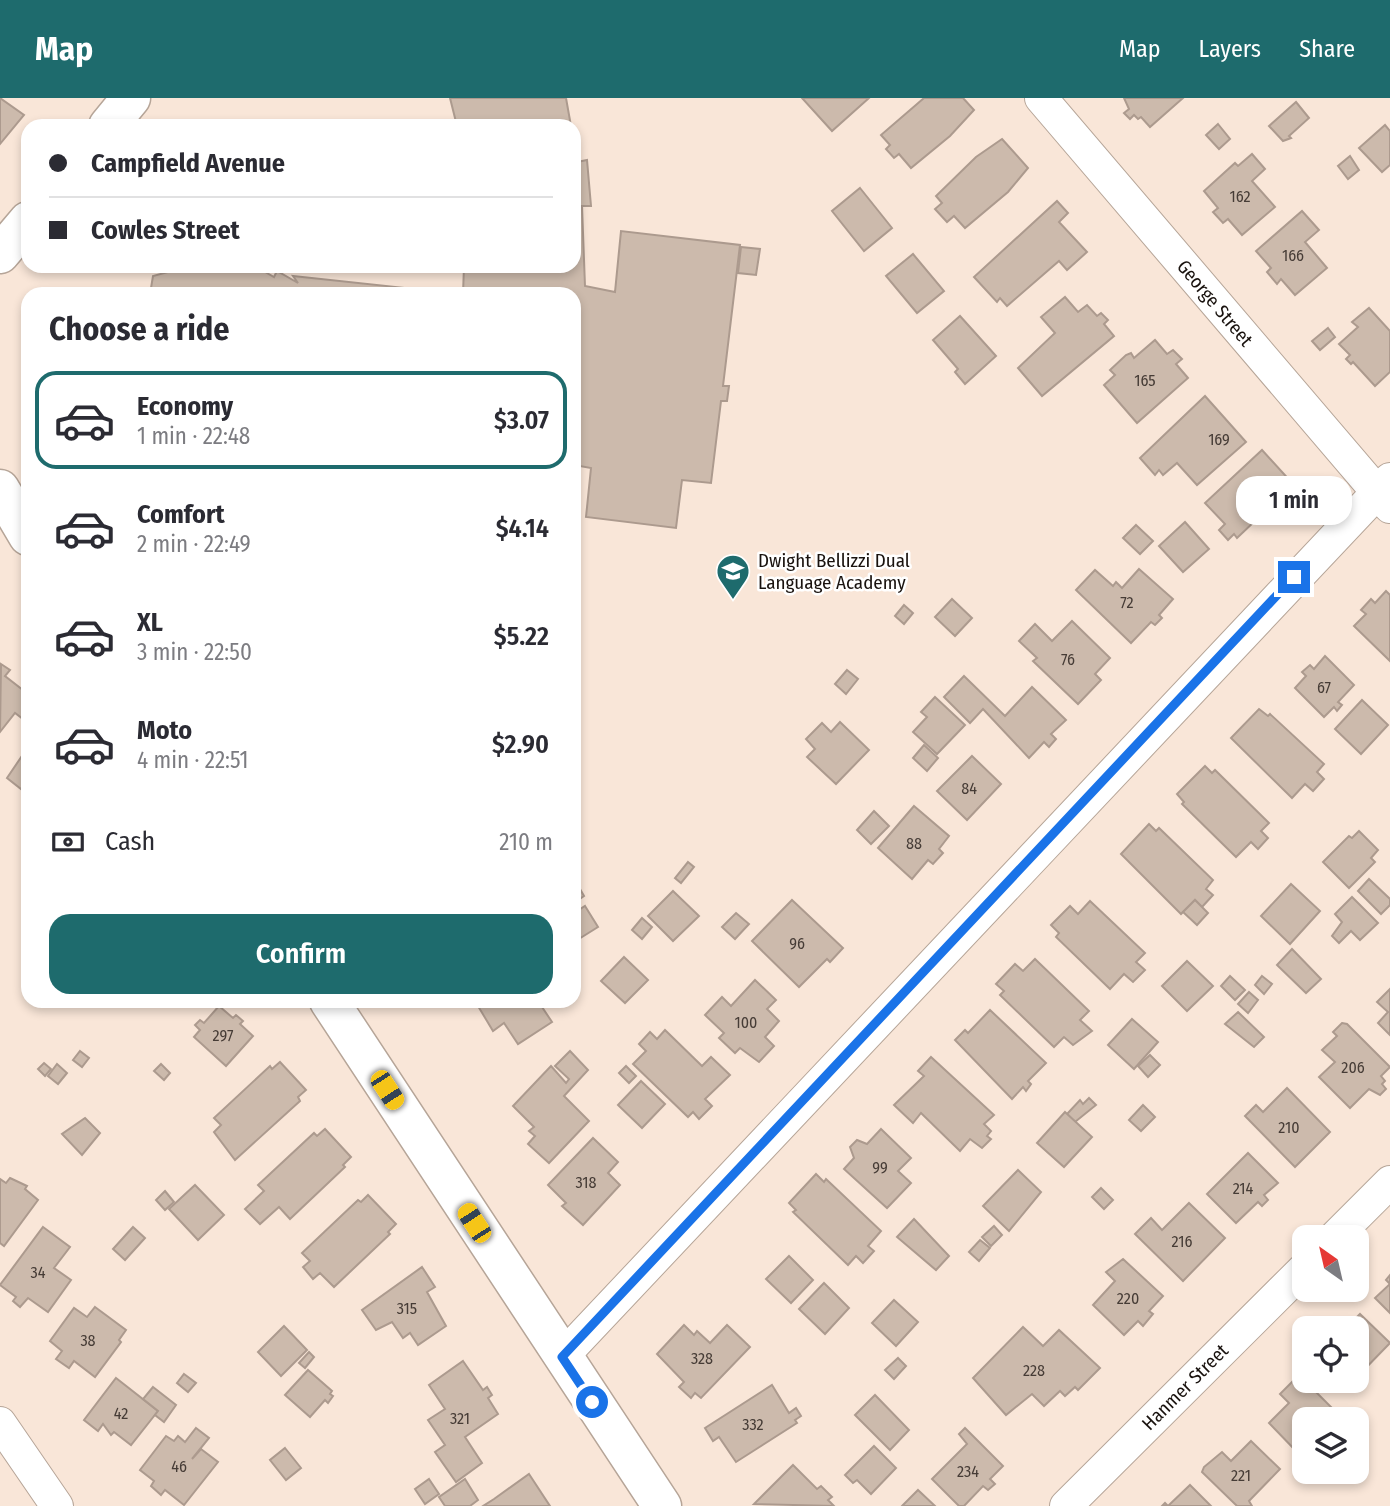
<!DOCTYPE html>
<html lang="en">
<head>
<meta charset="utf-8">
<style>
  body { margin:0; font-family:"Fira Sans Condensed",sans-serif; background:#f2f2f3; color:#2b2b33; height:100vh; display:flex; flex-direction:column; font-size:26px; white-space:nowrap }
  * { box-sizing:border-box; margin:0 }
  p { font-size:23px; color:#7c7c81 }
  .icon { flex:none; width:38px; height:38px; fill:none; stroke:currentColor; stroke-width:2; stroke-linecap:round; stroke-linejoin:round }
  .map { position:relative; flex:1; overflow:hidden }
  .panel { position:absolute; left:21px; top:189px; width:560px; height:721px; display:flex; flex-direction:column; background:#fff; border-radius:21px; box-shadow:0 4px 10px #0003 }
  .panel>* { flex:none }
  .guide { position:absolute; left:21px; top:21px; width:560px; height:154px; border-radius:21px; box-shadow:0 4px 10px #0003; display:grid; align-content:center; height:154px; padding:0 28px; background:#fff }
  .needle { width:46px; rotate:326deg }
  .fabs { position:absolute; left:1292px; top:1127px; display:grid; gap:14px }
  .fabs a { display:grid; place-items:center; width:77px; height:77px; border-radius:14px; background:#fff; box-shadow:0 4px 10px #0003; font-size:35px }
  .end { position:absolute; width:32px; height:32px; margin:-16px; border:9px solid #1a73e8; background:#fff; box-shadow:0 0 0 4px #fff }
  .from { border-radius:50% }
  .bubble { position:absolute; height:49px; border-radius:21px; background:#fff; box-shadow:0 4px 10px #0003; font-size:23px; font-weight:600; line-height:49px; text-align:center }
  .car { position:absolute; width:21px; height:42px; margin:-21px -10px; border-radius:9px; box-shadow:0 0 5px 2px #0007; background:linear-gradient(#f5c518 24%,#345 0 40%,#f5c518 0 76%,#345 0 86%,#f5c518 0) }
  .guide b { display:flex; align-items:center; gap:24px; height:66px; font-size:26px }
  .guide b+b { border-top:2px solid #e1e1e2 }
  .guide i { width:18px; height:18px; background:#2b2b33 }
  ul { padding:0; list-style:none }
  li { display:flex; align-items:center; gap:21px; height:98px; margin:0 14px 10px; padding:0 14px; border:4px solid transparent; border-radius:21px }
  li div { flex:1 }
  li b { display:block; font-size:26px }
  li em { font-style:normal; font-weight:600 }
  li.current { border-color:#1e6b6d }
  li>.icon { width:63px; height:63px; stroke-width:1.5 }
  h2 { padding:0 28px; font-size:32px; line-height:84px }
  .pay { display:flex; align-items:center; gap:18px; height:77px; padding:0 28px; font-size:26px }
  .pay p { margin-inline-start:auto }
  .button { display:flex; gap:14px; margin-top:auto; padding:14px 28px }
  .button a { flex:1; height:80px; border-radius:21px; background:#1e6b6d; color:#fff; font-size:28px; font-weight:600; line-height:80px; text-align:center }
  header { display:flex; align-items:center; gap:42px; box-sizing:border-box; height:98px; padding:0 35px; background:#1e6b6d; color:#fff }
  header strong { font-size:33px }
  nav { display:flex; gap:38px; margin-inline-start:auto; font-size:24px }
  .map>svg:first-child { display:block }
</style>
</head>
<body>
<header>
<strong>Map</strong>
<nav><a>Map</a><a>Layers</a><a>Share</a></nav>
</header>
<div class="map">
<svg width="1390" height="1408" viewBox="0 0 1390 1408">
  <rect width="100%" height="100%" fill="#f9e6d8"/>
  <!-- building -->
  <g fill="#ccbaac" stroke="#ac9a8e" stroke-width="2">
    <polygon points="0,0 24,17 0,46"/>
    <polygon points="450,0 566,0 571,28 457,28"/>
    <polygon points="802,0 869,0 832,33"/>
    <polygon points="924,0 963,0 974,12 950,38 911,70 899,56 894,60 886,51 890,47 881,37"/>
    <polygon points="1124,0 1183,0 1150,29 1141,19 1138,21 1134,17 1130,21 1124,15 1129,11"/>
    <polygon points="1296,4 1309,20 1289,38 1291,40 1283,43 1269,28"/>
    <polygon points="1218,26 1230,41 1219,51 1206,37"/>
    <polygon points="1385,27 1390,33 1390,67 1382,74 1359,50"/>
    <polygon points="1002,41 1028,70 1008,94 965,130 954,118 947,124 935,111 942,105 936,98 976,59"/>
    <polygon points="574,43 577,64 587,62 591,108 582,108 585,188 615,194 621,133 740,147 723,288 729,288 727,303 721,303 711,385 682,382 676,430 586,419 591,370 574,367 574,196 463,196 464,168 574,168"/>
    <polygon points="1252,56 1265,71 1252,83 1275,109 1242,137 1228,121 1223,125 1213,114 1218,110 1204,93 1235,65 1238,68"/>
    <polygon points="1350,58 1359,72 1348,81 1338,68"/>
    <polygon points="860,90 892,130 864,153 832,113"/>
    <polygon points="1057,103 1068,115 1059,124 1087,154 1067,172 1059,163 1007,208 1000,200 997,204 974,179"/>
    <polygon points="1302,113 1319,132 1305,144 1327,170 1295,197 1281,181 1277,186 1267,174 1271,170 1256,153"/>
    <polygon points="741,149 760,151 756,177 738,175"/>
    <polygon points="913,156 944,193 917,215 886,178"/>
    <polygon points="255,168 274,179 277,173 298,185 293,178 424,192 423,196 150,196 153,178 190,168"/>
    <polygon points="1065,199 1078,214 1087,207 1097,218 1101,215 1108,222 1104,226 1114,238 1042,298 1018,270 1055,235 1041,219"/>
    <polygon points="1369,210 1390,233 1390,274 1375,288 1353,264 1351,266 1346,261 1350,257 1339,246 1358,229 1352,224"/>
    <polygon points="960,218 996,258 965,286 955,274 958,271 933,242"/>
    <polygon points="1328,230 1335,239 1320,252 1312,243"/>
    <polygon points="1155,242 1167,256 1173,252 1182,261 1176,266 1188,280 1137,325 1104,287 1115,277 1110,272 1126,257 1131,255 1134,260"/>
    <polygon points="1205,298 1246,344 1197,387 1177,365 1163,377 1159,372 1155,377 1140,360"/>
    <polygon points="1262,352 1303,397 1285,413 1276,403 1237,440 1234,436 1228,442 1219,432 1225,426 1205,405"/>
    <polygon points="1185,424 1209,451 1183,474 1159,448"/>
    <polygon points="1136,427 1153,443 1140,456 1123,440"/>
    <polygon points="1139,471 1173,501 1159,517 1162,520 1155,527 1151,524 1131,545 1076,492 1095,472 1113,488 1116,484 1122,490"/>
    <polygon points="1386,493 1390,497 1390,563 1354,528 1366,516 1361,512 1371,501 1375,505"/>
    <polygon points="952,501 972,520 955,538 935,519"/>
    <polygon points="904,507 913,515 904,526 895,518"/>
    <polygon points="1072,523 1110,560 1095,576 1101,582 1078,606 1033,563 1037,560 1019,543 1035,526 1052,543"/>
    <polygon points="1325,558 1354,587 1338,604 1342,607 1337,613 1334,609 1324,619 1295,590 1306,578 1302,574 1310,567 1314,571"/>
    <polygon points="1,566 10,572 5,578 28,596 28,614 23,621 15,615 0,634"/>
    <polygon points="847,572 858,581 846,596 835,586"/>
    <polygon points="964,578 1005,618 1032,589 1066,622 1051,636 1056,641 1049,649 1044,644 1029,660 983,611 970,625 944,599"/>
    <polygon points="935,599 965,627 937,656 913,634 927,619 921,614"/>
    <polygon points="1362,602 1388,627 1361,656 1335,631"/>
    <polygon points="1259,611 1268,618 1270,616 1324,666 1317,674 1324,681 1313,693 1305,686 1292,700 1231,640"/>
    <polygon points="840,624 869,652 836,686 807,659 815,651 806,641 822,625 831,634"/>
    <polygon points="924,647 938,660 927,673 913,660"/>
    <polygon points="28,649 28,682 21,691 7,680"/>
    <polygon points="972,658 1001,686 967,722 937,693"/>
    <polygon points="1205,668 1212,675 1215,672 1269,725 1261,733 1268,740 1258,751 1251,744 1236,759 1182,706 1184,704 1177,696"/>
    <polygon points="914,708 949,738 939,751 943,755 933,766 928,762 912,781 878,750"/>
    <polygon points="874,713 889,728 871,746 857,732"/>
    <polygon points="1149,726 1156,733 1159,730 1213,782 1206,791 1213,797 1202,809 1195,802 1181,816 1121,756"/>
    <polygon points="1359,733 1378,752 1371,760 1375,764 1349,790 1323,764 1349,738 1352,740"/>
    <polygon points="688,764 694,769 681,785 675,780"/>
    <polygon points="1369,781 1390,801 1390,807 1381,816 1358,793"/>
    <polygon points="576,784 584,798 574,805 574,785"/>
    <polygon points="1291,786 1320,813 1290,846 1261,818"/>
    <polygon points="673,793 699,818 673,843 648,818"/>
    <polygon points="1352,799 1378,825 1360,842 1351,833 1339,845 1332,838 1342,824 1335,816"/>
    <polygon points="792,802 843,850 830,864 827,861 799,889 752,843"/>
    <polygon points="1195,802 1208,815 1197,827 1183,814"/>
    <polygon points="1090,803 1145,855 1136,864 1145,872 1133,884 1124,876 1110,891 1056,839 1059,835 1051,827 1070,808 1078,816"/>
    <polygon points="585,808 598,829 574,844 574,815"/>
    <polygon points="736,815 749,826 735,841 722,829"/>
    <polygon points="642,820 652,829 642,841 632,832"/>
    <polygon points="1292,851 1321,881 1306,895 1277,867"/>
    <polygon points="624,859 648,882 625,905 601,883"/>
    <polygon points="1035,861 1089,913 1080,922 1092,933 1073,947 1064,939 1054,949 1000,897 1004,893 996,886 1015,866 1023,873"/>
    <polygon points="1187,863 1213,888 1187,913 1162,888"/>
    <polygon points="1230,878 1245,892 1235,902 1221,888"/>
    <polygon points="1262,878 1272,886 1264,896 1255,887"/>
    <polygon points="755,882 776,902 767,911 779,923 765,939 774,948 759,964 740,950 735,955 719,940 724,935 705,917 722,899 731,908"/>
    <polygon points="1390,891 1390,937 1378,925 1388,914 1377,904"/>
    <polygon points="1249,894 1258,902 1248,915 1238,906"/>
    <polygon points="475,903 538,903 552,924 518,946 504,925 493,933"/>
    <polygon points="219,908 233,920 236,917 243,923 240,926 253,938 226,968 194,939 200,932 195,927 200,922 204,925"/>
    <polygon points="990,912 1046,965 1028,983 1031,986 1026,993 1023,989 1012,1001 955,942 965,932 968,935"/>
    <polygon points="1238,914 1264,939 1254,949 1225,926"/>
    <polygon points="1132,921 1158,944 1134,971 1108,947"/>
    <polygon points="1342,925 1347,926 1390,969 1381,978 1385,983 1382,986 1386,991 1380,997 1369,991 1350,1010 1319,979 1335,964 1322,952 1337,938 1333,934"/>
    <polygon points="665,932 702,968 711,959 730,977 705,1001 712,1008 699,1021 693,1014 688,1019 633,966 646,953 639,946 650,934 657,941"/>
    <polygon points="80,953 89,960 82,969 73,962"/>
    <polygon points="570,953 588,972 564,998 589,1023 549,1065 528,1046 535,1038 529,1033 534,1029 513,1008 551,968 566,985 569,981 555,968"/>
    <polygon points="1150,957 1160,967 1148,979 1138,968"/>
    <polygon points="931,959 994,1017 984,1026 991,1033 987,1038 991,1041 982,1050 970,1041 960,1053 921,1015 913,1025 894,1007 924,978 918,973"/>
    <polygon points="280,964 306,992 298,999 300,1003 235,1062 214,1034 221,1027 214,1020 270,968 272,971"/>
    <polygon points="44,965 51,971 45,978 38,971"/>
    <polygon points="57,966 67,975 58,986 48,978"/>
    <polygon points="161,966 170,975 164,982 154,973"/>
    <polygon points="626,968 636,978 629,985 619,975"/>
    <polygon points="641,983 665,1006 642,1030 618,1007"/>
    <polygon points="1287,990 1330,1034 1295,1069 1245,1018 1256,1007 1263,1014"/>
    <polygon points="1089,1000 1096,1007 1075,1024 1067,1016 1080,1002 1083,1006"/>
    <polygon points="1143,1007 1155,1019 1141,1033 1129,1022"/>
    <polygon points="1065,1014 1092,1039 1064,1069 1037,1045"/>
    <polygon points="85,1020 100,1035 82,1057 62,1036"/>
    <polygon points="325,1031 351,1059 343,1067 345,1069 290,1121 279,1109 260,1126 245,1111 264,1093 258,1087 314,1035 317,1038"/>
    <polygon points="881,1031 911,1060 898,1073 911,1085 887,1110 844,1071 854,1060 850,1049 857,1042 867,1046"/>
    <polygon points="593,1040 618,1064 608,1075 620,1087 583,1127 562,1108 566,1105 548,1087"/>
    <polygon points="1248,1055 1278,1085 1264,1097 1268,1102 1262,1108 1258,1104 1236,1125 1207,1096"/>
    <polygon points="1018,1072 1041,1094 1009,1133 983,1108"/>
    <polygon points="816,1076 824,1084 826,1081 881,1133 868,1148 874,1153 863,1165 856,1158 848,1167 793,1114 796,1112 789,1105"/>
    <polygon points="10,1080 27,1088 25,1091 38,1102 4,1148 0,1145 0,1081 6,1085"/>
    <polygon points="195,1087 224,1117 198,1142 169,1111"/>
    <polygon points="1101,1090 1113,1102 1104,1111 1092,1099"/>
    <polygon points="165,1093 174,1104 165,1112 156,1102"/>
    <polygon points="368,1097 396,1126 388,1134 390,1136 334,1189 320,1175 313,1181 303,1169 310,1163 302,1155 358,1102 361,1104"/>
    <polygon points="1189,1105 1225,1140 1183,1183 1135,1136 1151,1120 1162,1132"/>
    <polygon points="914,1121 949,1158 936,1172 897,1139"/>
    <polygon points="994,1128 1002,1137 991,1148 982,1139"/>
    <polygon points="43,1129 70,1149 54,1170 71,1182 48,1214 28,1200 20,1209 13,1203 16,1199 0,1187"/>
    <polygon points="133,1129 145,1140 125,1162 113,1151"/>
    <polygon points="980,1142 990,1150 979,1163 969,1154"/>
    <polygon points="789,1158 813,1182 791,1205 766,1181"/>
    <polygon points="1123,1161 1163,1198 1149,1213 1153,1216 1143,1228 1138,1223 1124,1237 1093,1207 1115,1183 1106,1174"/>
    <polygon points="422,1169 435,1189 427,1194 446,1228 418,1247 410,1235 403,1240 392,1224 376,1232 362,1212"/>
    <polygon points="1390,1177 1390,1215 1375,1200 1390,1186 1386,1182"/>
    <polygon points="824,1185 849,1210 825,1236 799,1211"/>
    <polygon points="894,1202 918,1224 896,1248 872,1225"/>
    <polygon points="95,1209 126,1232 119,1242 121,1244 95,1279 74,1263 69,1270 56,1261 62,1253 50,1243 74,1210 87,1219"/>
    <polygon points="1360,1216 1390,1245 1356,1280 1356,1230 1346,1230"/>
    <polygon points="684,1227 694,1237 697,1233 710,1245 727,1227 750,1249 701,1300 695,1295 691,1300 679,1289 684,1284 657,1256"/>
    <polygon points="284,1228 307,1252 281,1278 258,1254"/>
    <polygon points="1023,1229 1043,1248 1059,1232 1100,1270 1078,1292 1075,1289 1065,1298 1060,1293 1044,1308 1032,1296 1006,1317 973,1280"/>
    <polygon points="309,1254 314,1259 305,1270 299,1265"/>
    <polygon points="898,1260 906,1268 894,1281 885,1272"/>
    <polygon points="463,1263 483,1292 487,1289 492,1297 488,1300 498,1316 465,1339 482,1365 456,1384 435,1354 445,1347 428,1322 445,1311 429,1287"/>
    <polygon points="308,1272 332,1293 330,1296 333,1298 328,1305 325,1302 310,1319 285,1297"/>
    <polygon points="184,1276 196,1285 188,1294 177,1285"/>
    <polygon points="1299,1277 1342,1320 1304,1321 1304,1347 1297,1354 1269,1325 1289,1305 1280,1296"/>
    <polygon points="116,1280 158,1313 131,1347 114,1334 111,1337 103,1326 98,1333 84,1322"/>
    <polygon points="772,1287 789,1315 796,1310 801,1318 795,1322 797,1325 736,1364 719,1339 713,1343 705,1330"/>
    <polygon points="153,1289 176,1307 164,1324 155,1317 158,1313 143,1301"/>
    <polygon points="875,1297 909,1332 890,1352 855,1317"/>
    <polygon points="196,1330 209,1340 192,1361 201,1351 218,1364 184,1407 165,1392 161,1397 151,1388 154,1383 140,1372 166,1338 174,1343 178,1338 185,1344"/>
    <polygon points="965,1330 1003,1368 990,1381 995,1386 988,1392 983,1388 964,1408 959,1408 932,1381 967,1346 959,1336"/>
    <polygon points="1251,1343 1280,1371 1249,1403 1252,1408 1237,1408 1202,1374 1204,1369 1222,1354 1231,1363"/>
    <polygon points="874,1348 896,1370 871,1396 857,1382 853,1385 845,1377"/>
    <polygon points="285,1350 301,1370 286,1382 270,1362"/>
    <polygon points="793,1367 817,1391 821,1388 832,1399 828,1402 834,1408 754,1406"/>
    <polygon points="529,1376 550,1408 483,1408 494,1401"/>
    <polygon points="429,1381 439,1396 425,1406 415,1391"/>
    <polygon points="465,1381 478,1402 470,1408 445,1408 439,1399"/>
    <polygon points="1190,1387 1211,1408 1162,1408 1165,1405 1168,1408"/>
    <polygon points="918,1392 935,1408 902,1408"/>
  </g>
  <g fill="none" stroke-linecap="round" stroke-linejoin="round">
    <defs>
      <g id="street">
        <polyline points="1041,0 1390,409"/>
        <polyline points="1335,1139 1390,1084"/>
        <polyline points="562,1259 1390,381"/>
        <polyline points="0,1325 57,1408"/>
        <polyline points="1066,1408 1304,1171"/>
      </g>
      <g id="secondary">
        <polyline points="108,28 131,0"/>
        <polyline points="0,156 28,123"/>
        <polyline points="0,391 28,438"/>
        <polyline points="329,903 662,1408"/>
      </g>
    </defs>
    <!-- street casing -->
    <use href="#street" stroke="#b6a598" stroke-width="34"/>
    <!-- secondary casing -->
    <use href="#secondary" stroke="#b6a598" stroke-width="41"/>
    <!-- street -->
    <use href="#street" stroke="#fff" stroke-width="32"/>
    <!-- secondary -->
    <use href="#secondary" stroke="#fff" stroke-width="38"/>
  </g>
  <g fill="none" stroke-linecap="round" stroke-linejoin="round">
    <!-- route -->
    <polyline stroke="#1a73e8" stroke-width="9" points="592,1304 562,1259 1294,479"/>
  </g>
  <!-- icons -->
  <defs>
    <symbol id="school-pin" viewBox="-11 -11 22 30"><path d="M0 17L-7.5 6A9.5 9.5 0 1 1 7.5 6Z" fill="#1e6b6d" stroke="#fff"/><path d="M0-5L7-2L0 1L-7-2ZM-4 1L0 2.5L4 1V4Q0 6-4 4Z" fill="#fff"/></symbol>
  </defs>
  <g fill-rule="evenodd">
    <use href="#school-pin" x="714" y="454" width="38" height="52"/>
  </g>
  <g text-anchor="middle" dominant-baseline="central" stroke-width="5" stroke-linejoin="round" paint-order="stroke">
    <!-- number labels -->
    <g font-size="16" fill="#463c36">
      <text x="1240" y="98">162</text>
      <text x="1293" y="157">166</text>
      <text x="1145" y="282">165</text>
      <text x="1219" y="341">169</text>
      <text x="1127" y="504">72</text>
      <text x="1068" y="561">76</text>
      <text x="1324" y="589">67</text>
      <text x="969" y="690">84</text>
      <text x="914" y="745">88</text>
      <text x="797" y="845">96</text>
      <text x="746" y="924">100</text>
      <text x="223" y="937">297</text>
      <text x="1353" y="969">206</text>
      <text x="1289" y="1029">210</text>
      <text x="880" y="1069">99</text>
      <text x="586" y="1084">318</text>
      <text x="1243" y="1090">214</text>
      <text x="1182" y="1143">216</text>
      <text x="38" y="1174">34</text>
      <text x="1128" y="1200">220</text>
      <text x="407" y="1210">315</text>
      <text x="88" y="1242">38</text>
      <text x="702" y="1260">328</text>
      <text x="1034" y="1272">228</text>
      <text x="121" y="1315">42</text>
      <text x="460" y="1320">321</text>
      <text x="753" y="1326">332</text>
      <text x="179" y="1368">46</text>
      <text x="968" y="1373">234</text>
      <text x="1241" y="1377">221</text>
    </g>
    <!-- street labels -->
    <g font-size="19" fill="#19120e" stroke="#fff">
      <text transform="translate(1215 205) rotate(50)">George Street</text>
      <text transform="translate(1185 1289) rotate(-45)">Hanmer Street</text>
    </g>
    <!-- poi labels -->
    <g font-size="19" fill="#19120e" stroke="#fff" text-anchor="start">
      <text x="758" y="462">Dwight Bellizzi Dual<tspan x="758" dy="22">Language Academy</tspan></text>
    </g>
  </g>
</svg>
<div class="fabs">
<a><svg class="needle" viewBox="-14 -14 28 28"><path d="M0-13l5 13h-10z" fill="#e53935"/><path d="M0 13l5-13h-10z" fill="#7c7c81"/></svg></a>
<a><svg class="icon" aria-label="locate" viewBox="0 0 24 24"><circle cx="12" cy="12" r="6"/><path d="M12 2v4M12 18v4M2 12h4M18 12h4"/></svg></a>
<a><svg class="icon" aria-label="layers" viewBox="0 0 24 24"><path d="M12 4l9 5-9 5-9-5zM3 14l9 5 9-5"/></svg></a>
</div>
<i class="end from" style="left:592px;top:1304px"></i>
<i class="end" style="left:1294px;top:479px"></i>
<div class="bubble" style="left:1236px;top:378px;width:116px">1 min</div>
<i class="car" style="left:387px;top:992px;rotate:147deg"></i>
<i class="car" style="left:474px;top:1125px;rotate:327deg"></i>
<div class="guide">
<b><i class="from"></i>Campfield Avenue</b>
<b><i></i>Cowles Street</b>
</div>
<section class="panel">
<h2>Choose a ride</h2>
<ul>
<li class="current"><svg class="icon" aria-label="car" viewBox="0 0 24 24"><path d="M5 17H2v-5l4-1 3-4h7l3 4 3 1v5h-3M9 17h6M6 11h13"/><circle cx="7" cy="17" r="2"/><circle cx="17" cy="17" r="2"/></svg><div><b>Economy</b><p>1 min · 22:48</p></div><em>$3.07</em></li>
<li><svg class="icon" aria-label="car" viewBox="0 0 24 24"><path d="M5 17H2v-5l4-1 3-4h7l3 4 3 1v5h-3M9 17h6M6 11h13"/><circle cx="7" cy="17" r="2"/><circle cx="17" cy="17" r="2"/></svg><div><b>Comfort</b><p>2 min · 22:49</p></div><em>$4.14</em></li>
<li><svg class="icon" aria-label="car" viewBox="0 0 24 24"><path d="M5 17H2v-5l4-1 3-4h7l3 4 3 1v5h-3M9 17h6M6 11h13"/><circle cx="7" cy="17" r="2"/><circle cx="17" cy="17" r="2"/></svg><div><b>XL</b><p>3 min · 22:50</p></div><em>$5.22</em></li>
<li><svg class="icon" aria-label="car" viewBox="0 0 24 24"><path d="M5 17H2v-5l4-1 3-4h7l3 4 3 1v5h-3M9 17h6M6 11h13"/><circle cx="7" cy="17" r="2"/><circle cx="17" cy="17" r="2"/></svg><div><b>Moto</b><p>4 min · 22:51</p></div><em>$2.90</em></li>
</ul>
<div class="pay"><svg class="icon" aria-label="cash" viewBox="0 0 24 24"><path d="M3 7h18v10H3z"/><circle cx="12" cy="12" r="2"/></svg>Cash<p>210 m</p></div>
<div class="button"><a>Confirm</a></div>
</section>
</div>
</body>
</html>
